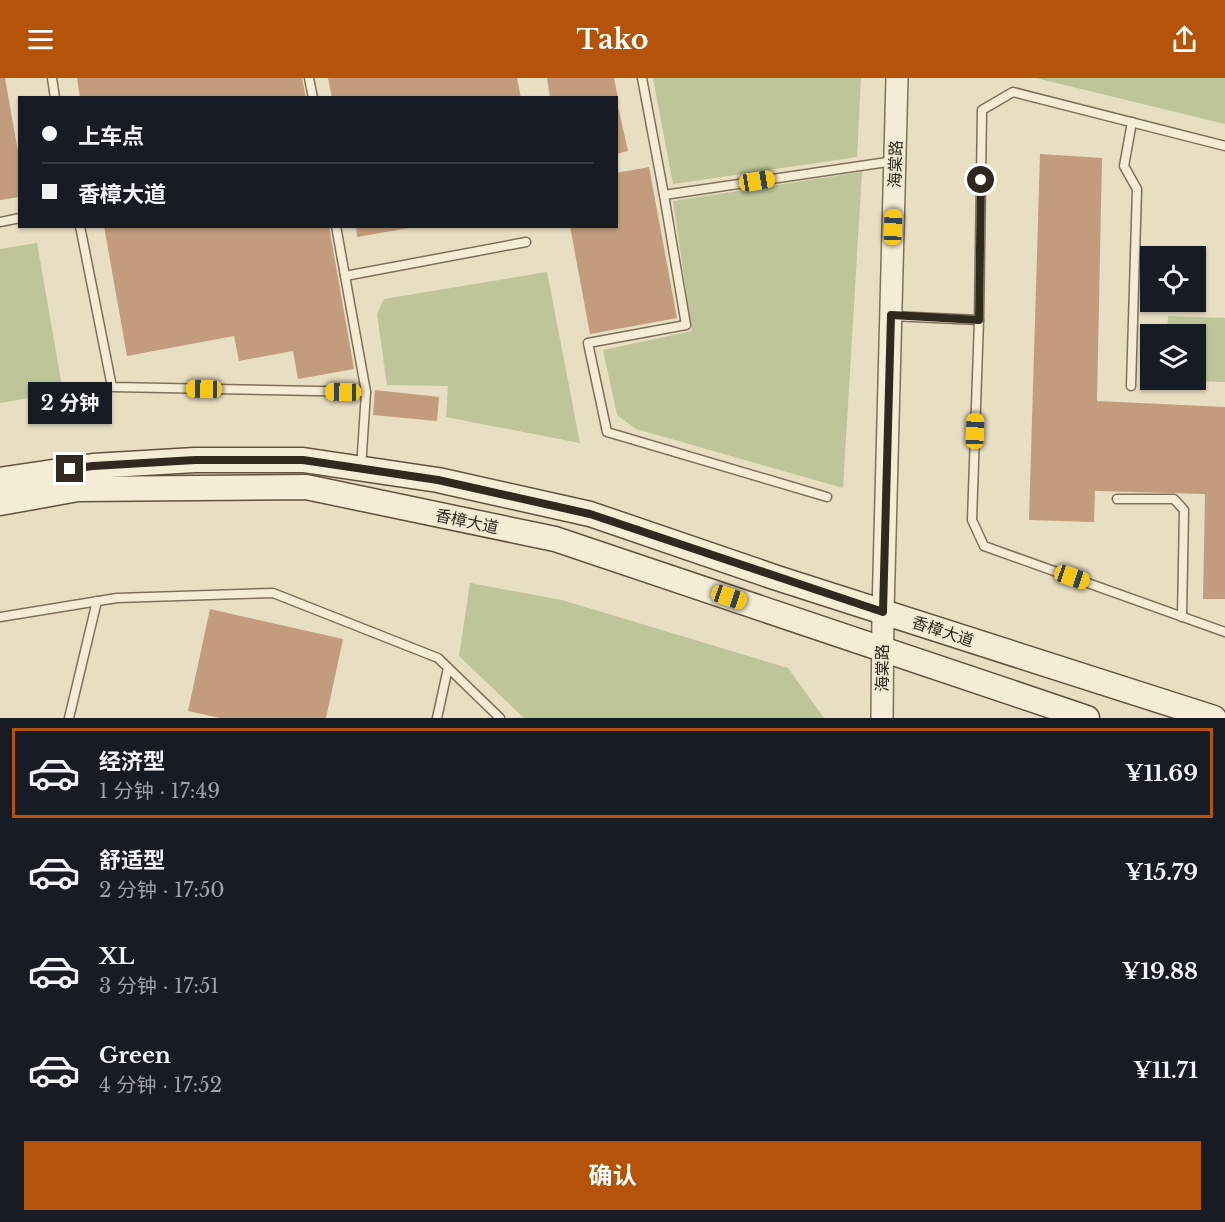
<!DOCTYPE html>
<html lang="zh">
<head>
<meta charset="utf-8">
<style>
  body { margin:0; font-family:"Libre Baskerville","Noto Sans SC",serif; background:#242831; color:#f1f3f6; height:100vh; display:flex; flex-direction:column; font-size:22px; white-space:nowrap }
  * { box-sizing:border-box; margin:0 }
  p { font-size:20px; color:#9ea1a6 }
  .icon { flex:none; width:33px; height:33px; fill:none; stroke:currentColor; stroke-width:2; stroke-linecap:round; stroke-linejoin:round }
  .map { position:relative; height:640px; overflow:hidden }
  .details { display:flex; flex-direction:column; background:#171b24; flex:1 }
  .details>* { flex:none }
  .banner { position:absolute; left:18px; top:18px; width:600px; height:132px; border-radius:0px; box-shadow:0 2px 4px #0004; display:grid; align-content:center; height:132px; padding:0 24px; background:#171b24 }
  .fabs { position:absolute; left:1140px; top:168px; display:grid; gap:12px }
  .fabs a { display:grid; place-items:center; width:66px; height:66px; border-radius:0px; background:#171b24; box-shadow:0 2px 4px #0004; font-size:30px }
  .end { position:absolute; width:27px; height:27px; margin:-14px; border:8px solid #31281e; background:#fff; box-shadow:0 0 0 3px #fff }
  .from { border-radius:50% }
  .bubble { position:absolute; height:42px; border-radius:0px; background:#171b24; box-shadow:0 2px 4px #0004; font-size:20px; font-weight:700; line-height:42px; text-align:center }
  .car { position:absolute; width:18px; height:36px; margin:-18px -9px; border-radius:8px; box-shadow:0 0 4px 2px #0007; background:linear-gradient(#f5c518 24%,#345 0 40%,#f5c518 0 76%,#345 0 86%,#f5c518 0) }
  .banner b { display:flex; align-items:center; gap:21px; height:57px; font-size:22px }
  .banner b+b { border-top:2px solid #363941 }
  .banner i { width:15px; height:15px; background:#f1f3f6 }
  ul { padding:10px 0 0; list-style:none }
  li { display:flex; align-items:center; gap:18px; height:90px; margin:0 12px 9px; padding:0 12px; border:3px solid transparent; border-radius:0px }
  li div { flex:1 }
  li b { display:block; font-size:22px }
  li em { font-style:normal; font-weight:700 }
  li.active { border-color:#b45309 }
  li>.icon { width:54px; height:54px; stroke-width:1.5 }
  .primary-button { display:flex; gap:12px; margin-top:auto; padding:12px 24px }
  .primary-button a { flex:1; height:69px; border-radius:0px; background:#b45309; color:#fff; font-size:24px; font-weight:700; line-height:69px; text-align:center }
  header { display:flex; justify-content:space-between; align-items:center; height:78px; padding:0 24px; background:#b45309; color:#fff; font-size:27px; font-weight:700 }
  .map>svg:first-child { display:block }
</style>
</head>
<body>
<header><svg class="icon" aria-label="menu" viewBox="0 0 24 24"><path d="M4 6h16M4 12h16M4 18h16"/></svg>Tako<svg class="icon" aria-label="share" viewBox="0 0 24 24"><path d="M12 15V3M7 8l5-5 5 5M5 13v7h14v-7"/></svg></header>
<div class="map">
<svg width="1225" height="640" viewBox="0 0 1225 640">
  <rect width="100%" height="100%" fill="#e8dec2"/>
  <!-- green -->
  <g fill="#bec598">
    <polygon points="653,0 861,0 857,79 673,106"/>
    <polygon points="1036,0 1225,0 1225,46"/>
    <polygon points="862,94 843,410 636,351 617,337 603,272 692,253 673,123"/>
    <polygon points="37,165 63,314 0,325 0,171"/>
    <polygon points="547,194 580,365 446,339 448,308 387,307 377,236 384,221"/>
    <polygon points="1168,238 1225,240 1225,304 1165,303 1196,302 1196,256 1167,256"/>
    <polygon points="470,505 562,522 788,590 824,640 524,640 459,578"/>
  </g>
  <!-- building -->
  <g fill="#c29c7c">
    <polygon points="0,0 5,0 20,85 20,119 0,122"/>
    <polygon points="77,0 302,0 306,20 80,20"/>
    <polygon points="328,0 517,0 521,20 332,20"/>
    <polygon points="547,0 614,0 618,20 550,20"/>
    <polygon points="616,20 628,73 616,76"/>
    <polygon points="1040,76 1102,80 1097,323 1225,329 1225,521 1203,521 1205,416 1095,413 1094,444 1029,442"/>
    <polygon points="649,89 677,240 590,256 570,148 616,148 616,95"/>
    <polygon points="104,148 329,148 354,291 298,301 293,273 239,283 234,258 127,278"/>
    <polygon points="356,148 409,148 409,150 357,159"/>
    <polygon points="375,312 439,319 437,343 373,337"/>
    <polygon points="210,531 343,561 326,640 220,640 188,633"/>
  </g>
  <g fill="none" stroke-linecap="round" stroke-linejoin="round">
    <defs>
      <g id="service">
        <polyline points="52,0 55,20"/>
        <polyline points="309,0 313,20"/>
        <polyline points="642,0 664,117"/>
        <polyline points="1225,68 1013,14 982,32 979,242 972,442 984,468 1225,554"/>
        <polyline points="0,144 20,140"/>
        <polyline points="80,148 112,309 366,314"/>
        <polyline points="336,148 366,314 361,390"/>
        <polyline points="345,198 526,164"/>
        <polyline points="891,238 979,242"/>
        <polyline points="1131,308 1137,111 1124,88 1132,44"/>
        <polyline points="827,419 607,354 588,265 686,247 664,117 894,83"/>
        <polyline points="1117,421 1174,421 1184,432 1182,539"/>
        <polyline points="0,539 117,520 273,515 438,580 500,640"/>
        <polyline points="69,640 97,523"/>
        <polyline points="437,640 448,590"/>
      </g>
      <polyline id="tertiary" points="882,640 883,534 897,0"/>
      <g id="secondary">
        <polyline points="0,402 93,388 195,382 303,382 438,402 590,436 777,500 1214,640"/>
        <polyline points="0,425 78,411 306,409 555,461 1087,640"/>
      </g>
    </defs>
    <!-- service casing -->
    <use href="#service" stroke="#80705b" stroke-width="11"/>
    <!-- tertiary casing -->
    <use href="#tertiary" stroke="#80705b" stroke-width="24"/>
    <!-- secondary casing -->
    <use href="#secondary" stroke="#62513f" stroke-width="27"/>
    <!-- service -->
    <use href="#service" stroke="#f4ecd4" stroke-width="8"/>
    <!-- tertiary -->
    <use href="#tertiary" stroke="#f4ecd4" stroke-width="21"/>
    <!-- secondary -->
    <use href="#secondary" stroke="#f4ecd4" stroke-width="24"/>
  </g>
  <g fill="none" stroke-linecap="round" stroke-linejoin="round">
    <!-- route -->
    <polyline stroke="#31281e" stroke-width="8" points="70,391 93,388 195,382 303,382 438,402 590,436 883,534 891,237 979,242 981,102"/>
  </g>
  <g text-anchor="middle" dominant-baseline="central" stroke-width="4.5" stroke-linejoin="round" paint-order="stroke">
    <!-- street labels -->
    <g font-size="16" fill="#31281e" stroke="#f1e9d1">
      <text transform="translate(895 86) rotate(-88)">海棠路</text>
      <text transform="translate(467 443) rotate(12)">香樟大道</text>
      <text transform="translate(943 553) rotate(18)">香樟大道</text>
      <text transform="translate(882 590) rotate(-90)">海棠路</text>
    </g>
  </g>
</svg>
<div class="fabs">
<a><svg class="icon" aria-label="locate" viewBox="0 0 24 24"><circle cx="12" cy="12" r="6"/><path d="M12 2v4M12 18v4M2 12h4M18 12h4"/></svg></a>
<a><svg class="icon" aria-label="layers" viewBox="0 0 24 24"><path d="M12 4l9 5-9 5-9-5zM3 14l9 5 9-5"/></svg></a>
</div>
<i class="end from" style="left:981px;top:102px"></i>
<i class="end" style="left:70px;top:391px"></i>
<div class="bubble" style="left:28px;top:304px;width:84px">2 分钟</div>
<i class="car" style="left:757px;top:103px;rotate:81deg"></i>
<i class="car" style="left:893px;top:149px;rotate:2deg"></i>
<i class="car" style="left:204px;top:311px;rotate:271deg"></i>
<i class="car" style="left:343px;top:314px;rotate:271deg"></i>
<i class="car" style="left:975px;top:353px;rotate:2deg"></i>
<i class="car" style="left:1072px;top:499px;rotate:109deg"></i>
<i class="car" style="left:729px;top:519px;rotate:109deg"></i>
<div class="banner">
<b><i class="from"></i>上车点</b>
<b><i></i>香樟大道</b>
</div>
</div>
<section class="details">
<ul>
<li class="active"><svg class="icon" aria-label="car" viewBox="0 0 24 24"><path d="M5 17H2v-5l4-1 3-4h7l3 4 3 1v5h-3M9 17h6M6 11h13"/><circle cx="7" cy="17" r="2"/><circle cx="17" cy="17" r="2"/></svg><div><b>经济型</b><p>1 分钟 · 17:49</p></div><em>¥11.69</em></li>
<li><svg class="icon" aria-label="car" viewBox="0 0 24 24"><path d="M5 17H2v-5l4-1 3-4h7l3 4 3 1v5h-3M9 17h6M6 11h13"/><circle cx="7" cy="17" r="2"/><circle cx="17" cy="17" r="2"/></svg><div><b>舒适型</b><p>2 分钟 · 17:50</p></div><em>¥15.79</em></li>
<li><svg class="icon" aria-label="car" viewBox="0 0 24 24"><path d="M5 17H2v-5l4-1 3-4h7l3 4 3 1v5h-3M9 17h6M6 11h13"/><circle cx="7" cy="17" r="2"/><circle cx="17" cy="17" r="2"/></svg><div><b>XL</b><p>3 分钟 · 17:51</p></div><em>¥19.88</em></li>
<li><svg class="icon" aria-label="car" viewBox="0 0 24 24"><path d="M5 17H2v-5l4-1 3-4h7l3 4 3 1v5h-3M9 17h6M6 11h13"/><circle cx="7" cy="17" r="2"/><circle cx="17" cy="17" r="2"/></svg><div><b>Green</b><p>4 分钟 · 17:52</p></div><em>¥11.71</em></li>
</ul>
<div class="primary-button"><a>确认</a></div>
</section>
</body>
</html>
